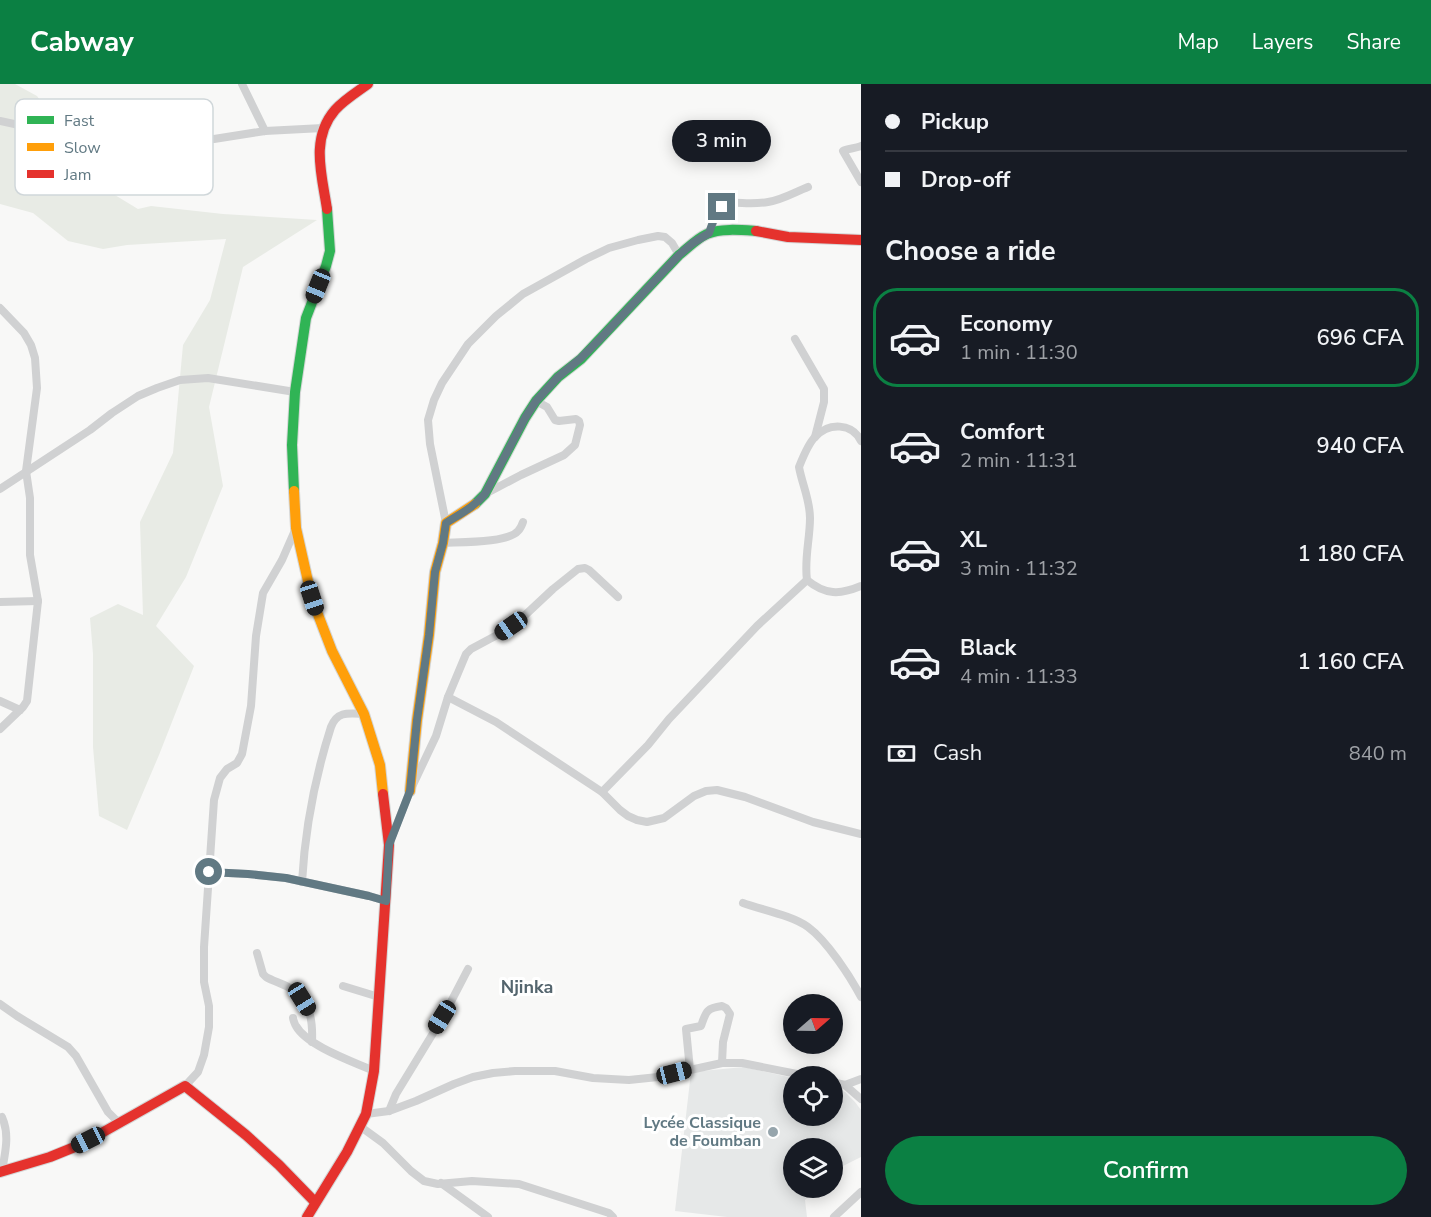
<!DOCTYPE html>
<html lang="en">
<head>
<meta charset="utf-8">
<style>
  body { margin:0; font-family:"Nunito Sans",sans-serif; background:#242831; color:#f1f3f6; height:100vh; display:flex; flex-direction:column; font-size:22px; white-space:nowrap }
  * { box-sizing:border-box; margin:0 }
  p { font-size:20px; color:#9ea1a6 }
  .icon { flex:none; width:33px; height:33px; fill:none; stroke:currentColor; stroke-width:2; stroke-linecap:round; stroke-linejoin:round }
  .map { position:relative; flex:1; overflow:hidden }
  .sheet { display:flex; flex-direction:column; background:#171b24; width:570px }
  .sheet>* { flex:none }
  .guide { display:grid; align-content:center; height:132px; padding:0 24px; background:#171b24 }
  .needle { width:39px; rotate:70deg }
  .controls { position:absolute; left:783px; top:910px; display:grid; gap:12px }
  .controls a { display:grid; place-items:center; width:60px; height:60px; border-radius:50%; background:#171b24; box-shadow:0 3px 15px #0003; font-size:30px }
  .end { position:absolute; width:27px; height:27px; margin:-14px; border:8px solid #617983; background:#fff; box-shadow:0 0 0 3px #fff }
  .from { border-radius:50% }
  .bubble { position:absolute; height:42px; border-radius:21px; background:#171b24; box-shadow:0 3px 15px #0003; font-size:20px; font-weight:600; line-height:42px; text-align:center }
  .car { position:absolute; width:18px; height:36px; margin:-18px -9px; border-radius:8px; box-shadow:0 0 4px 2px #0007; background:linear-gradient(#222 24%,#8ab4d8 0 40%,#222 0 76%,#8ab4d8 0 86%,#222 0) }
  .guide b { display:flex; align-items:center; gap:21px; height:57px; font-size:22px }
  .guide b+b { border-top:2px solid #363941 }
  .guide i { width:15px; height:15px; background:#f1f3f6 }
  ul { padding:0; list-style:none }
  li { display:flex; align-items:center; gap:18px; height:99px; margin:0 12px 9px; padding:0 12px; border:3px solid transparent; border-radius:24px }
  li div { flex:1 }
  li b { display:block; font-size:22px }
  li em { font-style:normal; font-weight:600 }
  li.on { border-color:#0b8043 }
  li>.icon { width:54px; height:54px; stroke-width:1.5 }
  h2 { padding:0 24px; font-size:27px; line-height:72px }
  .pay { display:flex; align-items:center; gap:15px; height:66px; padding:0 24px; font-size:22px }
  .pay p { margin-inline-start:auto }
  .button { display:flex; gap:12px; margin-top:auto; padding:12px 24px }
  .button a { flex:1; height:69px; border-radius:36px; background:#0b8043; color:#fff; font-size:24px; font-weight:600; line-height:69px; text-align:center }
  header { display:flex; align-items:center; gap:36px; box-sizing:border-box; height:84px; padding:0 30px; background:#0b8043; color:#fff }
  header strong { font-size:28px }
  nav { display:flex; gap:33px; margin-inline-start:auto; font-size:21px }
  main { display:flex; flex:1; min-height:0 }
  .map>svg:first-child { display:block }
</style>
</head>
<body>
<header>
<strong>Cabway</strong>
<nav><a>Map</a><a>Layers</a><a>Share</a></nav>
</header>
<main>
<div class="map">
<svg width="861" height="1133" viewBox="0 0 861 1133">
  <rect width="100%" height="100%" fill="#f8f8f7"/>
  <!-- built -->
  <polygon fill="#e6e8e8" points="744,983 793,994 794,1032 832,1032 833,1003 845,1008 855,1018 861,1026 861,1073 833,1087 832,1065 794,1065 794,1104 816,1104 805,1116 807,1133 727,1133 675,1127 691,988"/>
  <!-- green -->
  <polygon fill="#e8ebe5" points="0,0 15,0 37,12 105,105 138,125 151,122 223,130 317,136 243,183 209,323 223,402 186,493 156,542 194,582 159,671 127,746 99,732 93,663 93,570 90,534 118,520 143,531 140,438 173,369 183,261 210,216 226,155 127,161 103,165 68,157 33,129 0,120"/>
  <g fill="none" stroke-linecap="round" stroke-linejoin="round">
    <defs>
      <g id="fast">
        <polyline points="294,407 292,361 295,308 306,234 326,182 330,167 327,125"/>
        <path d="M 475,420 L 485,410 L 525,334 L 536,317 L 558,293 L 581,275 L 679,171 C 688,164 696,155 707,150 C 720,144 742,146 756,147"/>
      </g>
      <g id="slow">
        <polyline points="294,407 296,444 312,515 332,567 364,630 380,681 383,710"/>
        <polyline points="410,707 417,636 429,551 435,488 443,459 446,439 475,420"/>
      </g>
      <g id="jam">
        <path d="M 327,125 C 322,91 310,55 335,26 C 344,16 357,8 368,0"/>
        <polyline points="756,147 788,153 861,156"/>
        <polyline points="0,1088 50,1073 82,1060 185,1002 246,1051 279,1081 315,1118"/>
        <polyline points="307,1133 347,1068 366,1030 374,987 389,761 383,710"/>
      </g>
    </defs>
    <!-- fast casing -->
    <use href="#fast" stroke="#d4d6d6" stroke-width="12"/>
    <!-- slow casing -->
    <use href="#slow" stroke="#d4d6d6" stroke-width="12"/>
    <!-- jam casing -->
    <use href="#jam" stroke="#d4d6d6" stroke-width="12"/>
    <!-- street -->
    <g stroke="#d0d1d2" stroke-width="8">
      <polyline points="242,0 265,47"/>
      <polyline points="0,37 42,46 177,55 214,55 265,47 323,44"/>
      <path d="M 861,62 C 855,65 847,64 843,67 L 861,98"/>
      <polyline points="97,79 119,63 137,54"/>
      <polyline points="162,84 164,54"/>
      <path d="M 709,149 C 725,105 731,124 768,118 C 782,116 795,108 808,103"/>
      <polyline points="0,224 24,249 31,261 35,274 37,304 26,387 30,414 30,471 38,517 27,617 23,623 0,645"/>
      <polyline points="795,255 824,305 824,318 815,353"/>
      <path d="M 861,357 C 852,339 829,338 815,353 C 808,360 803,373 799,383 C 802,400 810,416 810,434 C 810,455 804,475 807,496 C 825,511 840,511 861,502"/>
      <polyline points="0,405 90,346 112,329 138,312 157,304 180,296 208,294 295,308"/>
      <polyline points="485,410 521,391 564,371 575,361 580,341 579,337 576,335 559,337 555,336 547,323 536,317"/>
      <polyline points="446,439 430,360 428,336 434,316 442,299 468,260 496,232 523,210 586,175 609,164 638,156 658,152 665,153 672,159 679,171"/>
      <path d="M 443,459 C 460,458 508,459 518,447 C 521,444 522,441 523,438"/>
      <polyline points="0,518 38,517"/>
      <polyline points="448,613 496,638 602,708 620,726 628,732 637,736 647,738 664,734 694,712 706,707 717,706 745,713 813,738 861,750"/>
      <polyline points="0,617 20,626"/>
      <polyline points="602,708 648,661 669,635 757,542 807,496"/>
      <polyline points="389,760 410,707 436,652 448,613 466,570 471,565 499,550 522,534 553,505 578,485 585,484 589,486 618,513"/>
      <polyline points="209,788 248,790 286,794 369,812 386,817"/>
      <path d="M 302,798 C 305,745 315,693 331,643 C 337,627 348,629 364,630"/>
      <path d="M 743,819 C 762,826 791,831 808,843 C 827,857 850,892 861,913"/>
      <path d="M 257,869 L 263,890 L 266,893 C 273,897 281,899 288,903 C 310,916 313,934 312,958"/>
      <polyline points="343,902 379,913"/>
      <polyline points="0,920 17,932 68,963 76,972 108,1028 120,1040"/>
      <path d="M 293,934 C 293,935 295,941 296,942 C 307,962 354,978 374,987"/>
      <path d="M 690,986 L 686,945 L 701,942 C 706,928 706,924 722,922 L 726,924 L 730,930 L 723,958 L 722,979"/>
      <polyline points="832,998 845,1001 861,1015"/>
      <polyline points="845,1001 861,995"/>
      <polyline points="185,1002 198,988 204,971 209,943 209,922 204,898 204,863 214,716 220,694 227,685 237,679 242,670 251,622 256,552 263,509 282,476 296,444"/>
      <polyline points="389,1027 396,1010 443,933 468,885"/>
      <polyline points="366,1030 389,1027 416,1017 454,1000 473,993 493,989 515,987 555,987 593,994 629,996 658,993 722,979 742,979 812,993"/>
      <path d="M 2,1033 C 10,1051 5,1069 2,1087"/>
      <polyline points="361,1043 383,1059 411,1087 424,1097 438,1100 472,1097 519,1100 609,1129 613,1133"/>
      <polyline points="441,1099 488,1133"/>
      <polyline points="834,1133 861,1108"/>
    </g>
    <!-- fast -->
    <use href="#fast" stroke="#30b455" stroke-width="10"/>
    <!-- slow -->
    <use href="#slow" stroke="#ff9f0a" stroke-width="10"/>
    <!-- jam -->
    <use href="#jam" stroke="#e5322d" stroke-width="10"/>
  </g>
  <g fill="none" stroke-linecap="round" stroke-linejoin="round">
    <!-- route -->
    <path stroke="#617983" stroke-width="8" d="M 209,788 L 248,790 L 286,794 L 369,812 L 386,817 L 389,761 L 410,707 L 417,636 L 429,551 L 435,488 L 443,459 L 446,439 C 460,430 474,423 485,410 L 525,334 L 536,317 L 558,293 L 581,274 L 600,255 L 679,171 L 693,159 L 709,149 L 715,132 L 722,123"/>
  </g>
  <!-- markers -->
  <circle fill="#96a5ac" stroke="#fff" stroke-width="2" cx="773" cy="1048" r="6"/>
  <g text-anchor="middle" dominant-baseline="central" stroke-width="6" stroke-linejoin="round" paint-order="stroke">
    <!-- poi labels -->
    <g font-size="16" font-weight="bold" fill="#617983" stroke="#fff" text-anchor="end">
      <text x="761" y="1039">Lycée Classique<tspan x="761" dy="18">de Foumban</tspan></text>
    </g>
    <!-- neighbourhood labels -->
    <g font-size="18" font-weight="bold" fill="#54656e" stroke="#fff">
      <text x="527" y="903">Njinka</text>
    </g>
  </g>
  <!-- legend -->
  <rect x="15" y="15" width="198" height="96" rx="9" fill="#fff" stroke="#d0d7da" stroke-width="1.5"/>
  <rect x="27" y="32" width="27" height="8" fill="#30b455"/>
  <rect x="27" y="59" width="27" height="8" fill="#ff9f0a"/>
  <rect x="27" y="86" width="27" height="8" fill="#e5322d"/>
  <g font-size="16" fill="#617983">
    <text x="64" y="42">Fast</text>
    <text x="64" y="69">Slow</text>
    <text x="64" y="96">Jam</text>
  </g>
</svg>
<div class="controls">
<a><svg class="needle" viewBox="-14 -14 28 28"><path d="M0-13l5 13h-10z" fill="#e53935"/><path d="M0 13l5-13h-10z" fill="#9ea1a6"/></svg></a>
<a><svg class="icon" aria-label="locate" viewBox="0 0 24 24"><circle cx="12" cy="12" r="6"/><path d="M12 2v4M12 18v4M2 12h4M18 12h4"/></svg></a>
<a><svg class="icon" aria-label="layers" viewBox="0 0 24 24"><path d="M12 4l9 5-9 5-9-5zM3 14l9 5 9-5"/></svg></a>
</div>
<i class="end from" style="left:209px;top:788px"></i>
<i class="end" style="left:722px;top:123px"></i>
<div class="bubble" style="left:672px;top:36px;width:99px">3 min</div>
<i class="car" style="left:318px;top:202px;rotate:202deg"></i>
<i class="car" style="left:312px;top:514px;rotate:162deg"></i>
<i class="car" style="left:511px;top:542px;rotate:235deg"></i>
<i class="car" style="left:302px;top:915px;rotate:148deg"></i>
<i class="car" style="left:442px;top:933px;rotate:212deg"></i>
<i class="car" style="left:674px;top:989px;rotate:76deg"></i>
<i class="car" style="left:88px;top:1056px;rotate:243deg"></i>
</div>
<section class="sheet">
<div class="guide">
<b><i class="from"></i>Pickup</b>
<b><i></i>Drop-off</b>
</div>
<h2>Choose a ride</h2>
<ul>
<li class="on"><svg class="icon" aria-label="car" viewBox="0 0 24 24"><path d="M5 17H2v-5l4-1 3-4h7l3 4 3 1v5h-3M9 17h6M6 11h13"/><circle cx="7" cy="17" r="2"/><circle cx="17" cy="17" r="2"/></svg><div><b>Economy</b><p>1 min · 11:30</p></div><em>696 CFA</em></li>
<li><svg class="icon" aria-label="car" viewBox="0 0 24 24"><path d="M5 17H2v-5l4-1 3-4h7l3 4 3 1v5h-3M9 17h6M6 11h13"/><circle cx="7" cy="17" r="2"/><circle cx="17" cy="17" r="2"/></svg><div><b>Comfort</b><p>2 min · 11:31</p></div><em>940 CFA</em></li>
<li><svg class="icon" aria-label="car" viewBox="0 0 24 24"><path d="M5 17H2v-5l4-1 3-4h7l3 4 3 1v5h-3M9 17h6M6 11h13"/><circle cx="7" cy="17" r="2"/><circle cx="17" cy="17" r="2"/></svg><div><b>XL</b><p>3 min · 11:32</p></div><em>1 180 CFA</em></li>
<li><svg class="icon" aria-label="car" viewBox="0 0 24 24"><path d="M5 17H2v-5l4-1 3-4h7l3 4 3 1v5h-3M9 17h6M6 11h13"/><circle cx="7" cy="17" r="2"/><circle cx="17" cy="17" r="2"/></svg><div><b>Black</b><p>4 min · 11:33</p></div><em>1 160 CFA</em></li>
</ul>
<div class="pay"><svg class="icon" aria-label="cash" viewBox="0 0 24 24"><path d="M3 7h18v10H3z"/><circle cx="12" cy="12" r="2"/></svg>Cash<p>840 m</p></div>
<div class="button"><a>Confirm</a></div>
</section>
</main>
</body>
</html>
